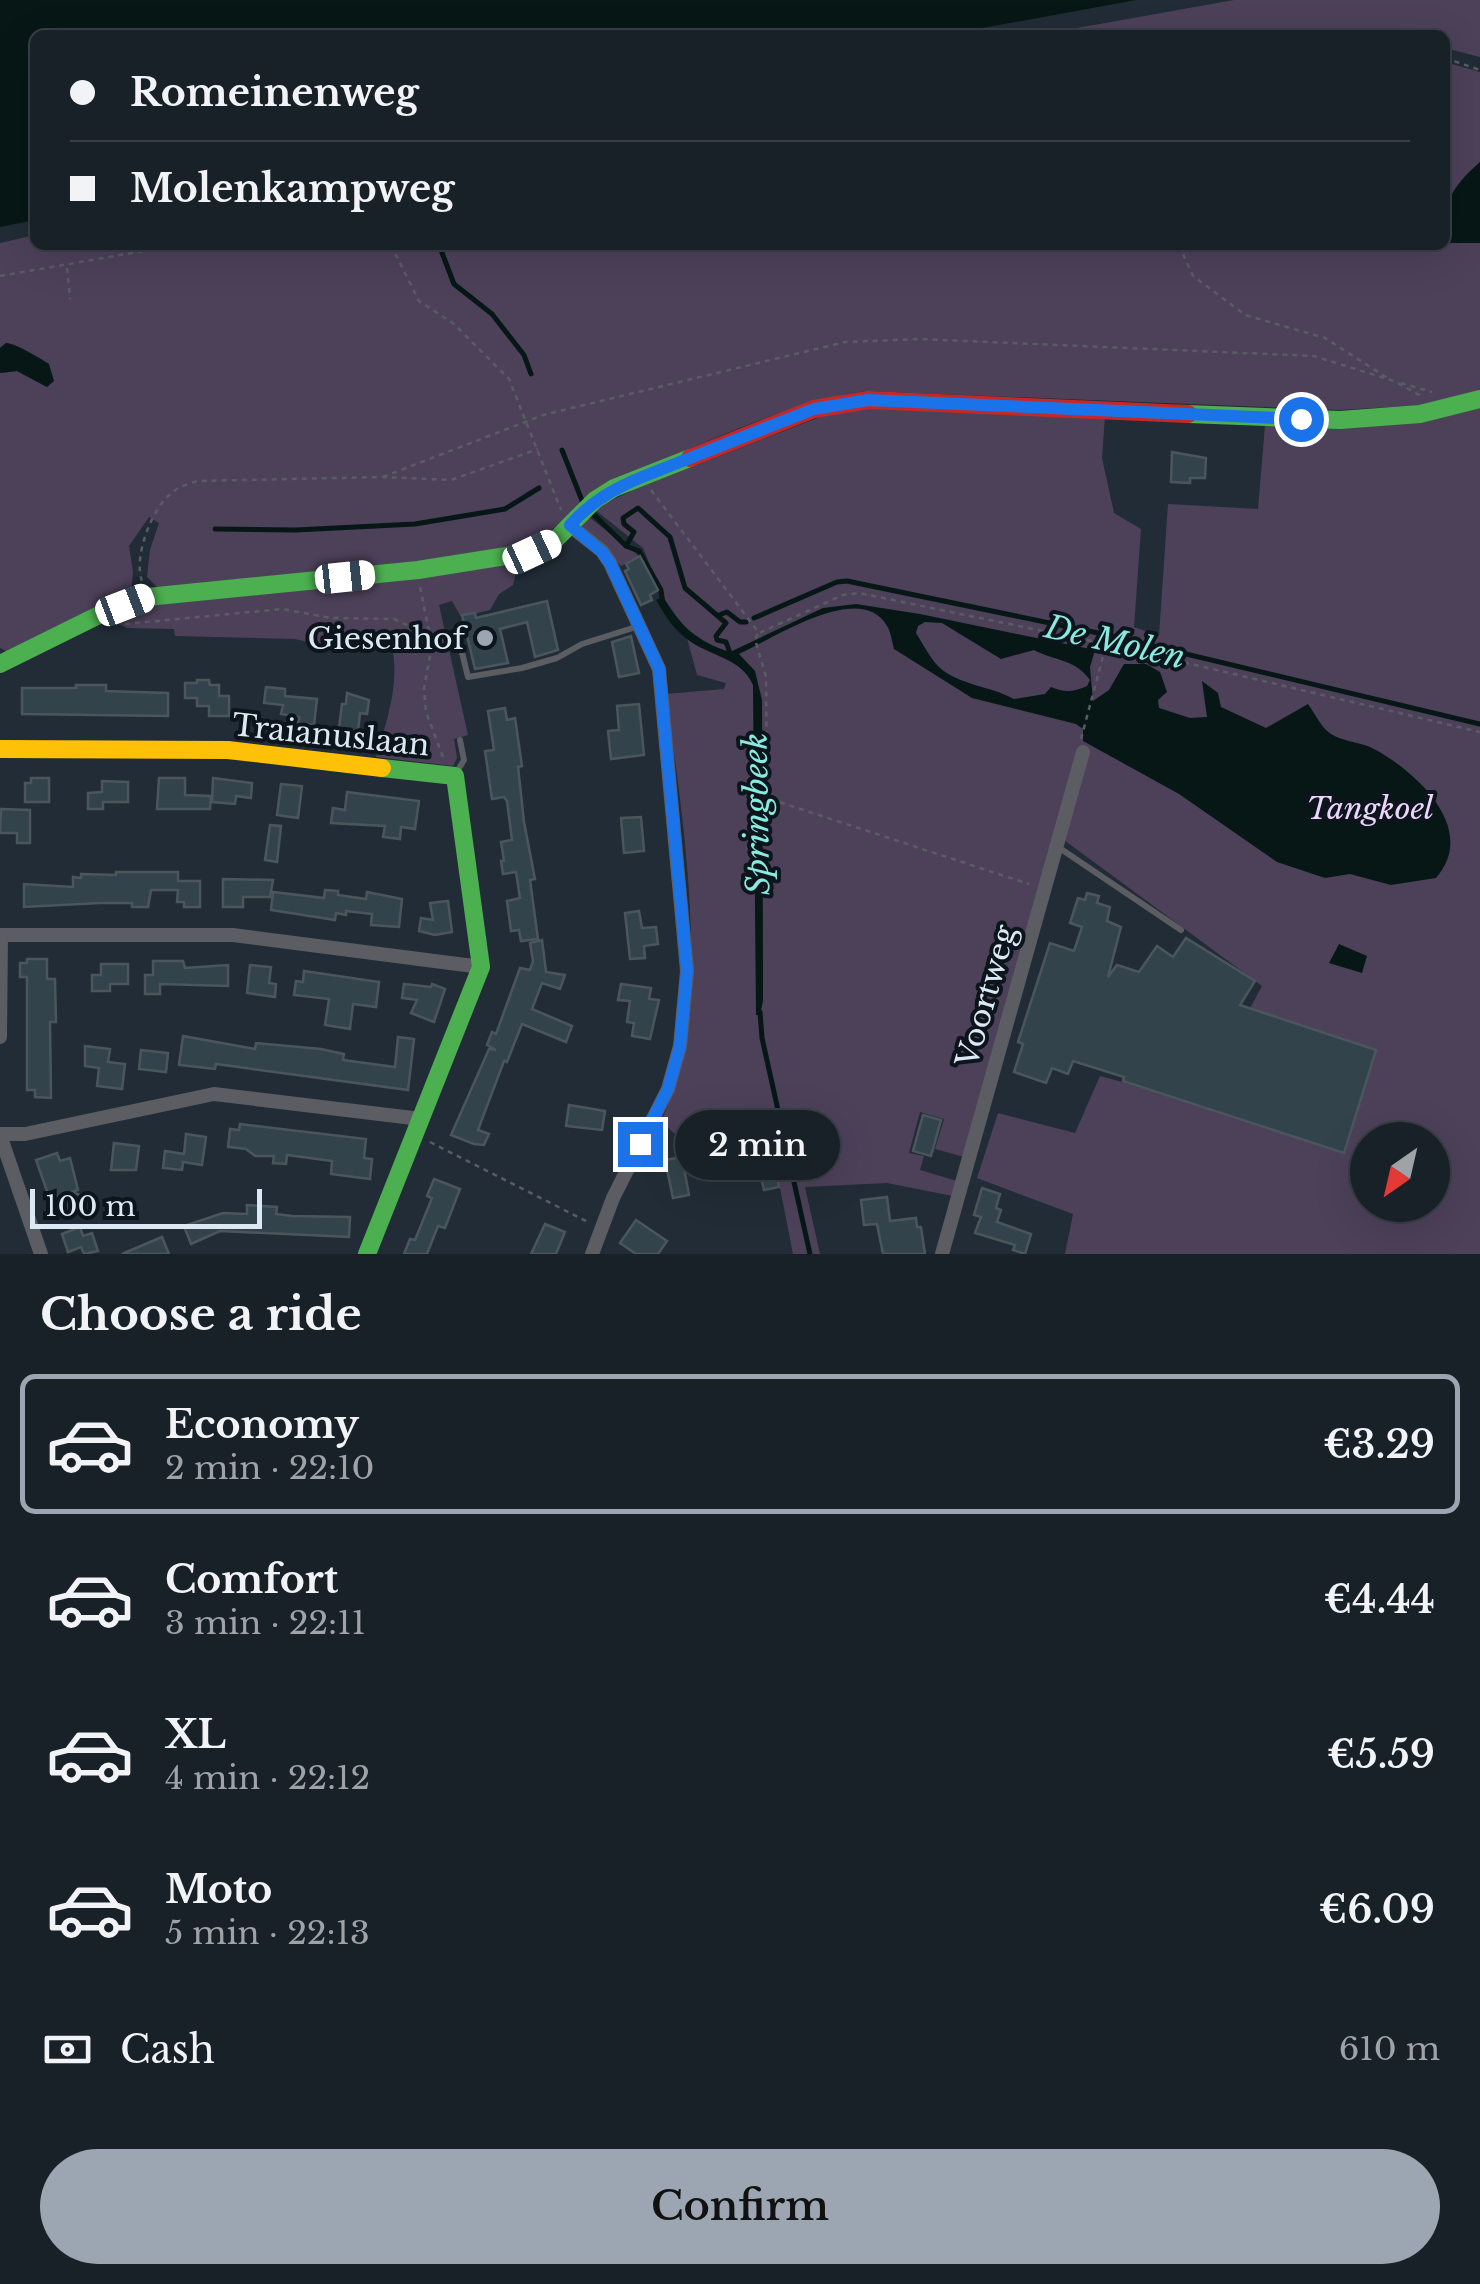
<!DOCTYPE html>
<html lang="en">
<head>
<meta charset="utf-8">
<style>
  body { margin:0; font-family:"Libre Baskerville",serif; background:#262e34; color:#f1f3f6; height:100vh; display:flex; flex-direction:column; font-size:38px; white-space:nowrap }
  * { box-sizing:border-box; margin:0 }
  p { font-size:32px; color:#9fa3a8 }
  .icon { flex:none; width:55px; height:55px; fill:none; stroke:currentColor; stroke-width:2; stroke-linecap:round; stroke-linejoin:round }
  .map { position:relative; height:1254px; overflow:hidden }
  .side { display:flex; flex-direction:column; background:#192128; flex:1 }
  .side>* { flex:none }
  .guide { position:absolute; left:30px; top:30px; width:1420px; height:220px; border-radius:15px; box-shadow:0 10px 40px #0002,0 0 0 2px #373e45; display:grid; align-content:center; height:220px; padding:0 40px; background:#192128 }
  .needle { width:65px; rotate:214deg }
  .buttons { position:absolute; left:1350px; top:1122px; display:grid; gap:20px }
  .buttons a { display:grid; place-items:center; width:100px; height:100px; border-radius:50%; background:#192128; box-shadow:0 10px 40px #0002,0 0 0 2px #373e45; font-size:50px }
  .scale { position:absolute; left:30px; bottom:25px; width:232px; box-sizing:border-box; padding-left:10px; border:5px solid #dce8f4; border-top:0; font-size:28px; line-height:35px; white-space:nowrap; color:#dce8f4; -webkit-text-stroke:8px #0c141c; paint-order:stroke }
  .end { position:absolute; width:45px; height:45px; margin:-22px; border:12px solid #1a73e8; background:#fff; box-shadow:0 0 0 5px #fff }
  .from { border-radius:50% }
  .bubble { position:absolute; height:70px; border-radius:35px; background:#192128; box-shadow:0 10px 40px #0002,0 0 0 2px #373e45; font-size:32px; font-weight:600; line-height:70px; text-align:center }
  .car { position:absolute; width:30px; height:60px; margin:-30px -15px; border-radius:12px; box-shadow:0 0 8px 2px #0007; background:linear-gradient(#fff 24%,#345 0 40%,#fff 0 76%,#345 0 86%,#fff 0) }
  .guide b { display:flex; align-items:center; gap:35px; height:95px; font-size:38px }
  .guide b+b { border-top:2px solid #373e45 }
  .guide i { width:25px; height:25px; background:#f1f3f6 }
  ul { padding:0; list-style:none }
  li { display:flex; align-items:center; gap:30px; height:140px; margin:0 20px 15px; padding:0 20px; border:5px solid transparent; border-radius:15px }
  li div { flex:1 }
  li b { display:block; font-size:38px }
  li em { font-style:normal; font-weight:600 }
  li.active { border-color:#9ba6b2 }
  li>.icon { width:90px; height:90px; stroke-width:1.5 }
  h2 { padding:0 40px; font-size:45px; line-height:120px }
  .pay { display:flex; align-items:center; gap:25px; height:110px; padding:0 40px; font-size:38px }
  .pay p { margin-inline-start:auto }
  .primary-button { display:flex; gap:20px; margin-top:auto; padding:20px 40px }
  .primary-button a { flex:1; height:115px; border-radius:60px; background:#9ba6b2; color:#111; font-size:40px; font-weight:600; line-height:115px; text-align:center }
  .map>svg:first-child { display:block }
</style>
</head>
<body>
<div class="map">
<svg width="1480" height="1254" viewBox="0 0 1480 1254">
  <rect width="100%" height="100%" fill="#212c36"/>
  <!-- green -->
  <g fill="#4d415a" fill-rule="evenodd">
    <polygon points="1234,0 1480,0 1480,57 1445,48 1445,35 1038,35"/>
    <polygon points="1445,62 1480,72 1480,162 1465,176 1445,203"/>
    <path d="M 35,235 L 35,245 L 1480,243 L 1480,392 L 1427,405 L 1339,410 L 865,391 C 775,406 690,450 606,484 C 583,499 566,520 544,535 C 527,547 504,551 483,556 L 158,588 L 147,577 L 150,550 L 159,523 L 149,517 L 129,546 L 133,572 L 131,595 L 8,652 L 0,648 L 0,373 L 17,371 L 47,387 L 49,364 C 40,358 16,343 6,343 L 0,348 L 0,243 Z"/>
    <path d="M 1480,403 L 1480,1254 L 1065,1254 L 1073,1214 L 977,1178 L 998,1113 L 1075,1133 L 1100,1076 L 1199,1103 L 1262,986 L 1064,840 L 964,1157 L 935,1149 L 944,1119 L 920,1112 L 909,1153 L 924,1156 L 920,1170 L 957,1181 L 953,1196 L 887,1183 L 805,1187 L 820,1254 L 793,1254 L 766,1117 L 677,1136 L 661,1121 C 716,1008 682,816 666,694 L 724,689 L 726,683 L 697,675 L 684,627 L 663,597 L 643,548 L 594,509 L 635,489 L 825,415 L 857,407 L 1105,415 L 1102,458 L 1114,513 L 1141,529 L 1134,627 L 1159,636 L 1168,504 L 1258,509 L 1265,425 ZM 754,691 L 762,700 L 763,1001 L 754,699 ZM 1368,1140 L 1432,1140 L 1432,1205 L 1368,1205 Z"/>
    <path d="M 590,518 L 639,556 L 621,566 C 608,551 587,538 579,520 Z"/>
    <path d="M 519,561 L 513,585 L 499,594 L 490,610 L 461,617 L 452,601 L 439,605 L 468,735 L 454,739 L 457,758 L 453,766 L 376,757 C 387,721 401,680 391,643 L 329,647 L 295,639 L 175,636 L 174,629 L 127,628 L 108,619 L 152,601 Z"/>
  </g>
  <!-- water -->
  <g fill="#061716" fill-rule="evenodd">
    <polygon points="0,0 1136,0 944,35 35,35 35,220 0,227"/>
    <path d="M 1480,162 L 1480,243 L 1445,243 C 1445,201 1448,191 1480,162 Z"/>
    <path d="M 6,343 C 14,343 41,359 49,364 L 54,381 L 47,387 L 17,371 L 0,373 L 0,348 Z"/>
    <path d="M 663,597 C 680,626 698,642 730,652 L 823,608 L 856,604 L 920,614 L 1095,650 L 1090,667 L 1093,701 L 1109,690 L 1124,664 L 1146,664 L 1160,672 L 1167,692 L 1158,700 L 1159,708 L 1190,718 L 1207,717 L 1202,681 L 1218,693 L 1221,707 L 1266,728 L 1308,704 C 1314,712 1319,723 1326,730 C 1338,742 1361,741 1376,750 C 1419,774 1478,830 1436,878 L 1391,885 L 1350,874 L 1325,878 L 1277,862 L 1179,794 L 1083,741 L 1083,729 L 1076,724 L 972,698 L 894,649 C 892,642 891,632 887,626 C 861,579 771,640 739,654 L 755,671 L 762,700 L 763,1001 L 760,1015 L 756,1015 L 753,685 C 741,657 710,657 687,639 C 673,629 665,615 656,600 ZM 925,622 L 942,623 L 1001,659 L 1034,650 C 1054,661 1074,658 1090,680 L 1087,686 C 1073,692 1065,693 1051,687 L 1045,694 L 1014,699 C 991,686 958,685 939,667 C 930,658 923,644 916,633 L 918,626 Z"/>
    <polygon points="1339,944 1367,956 1362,973 1329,963"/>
  </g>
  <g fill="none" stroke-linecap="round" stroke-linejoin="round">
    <!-- stream -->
    <g stroke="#061716" stroke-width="5">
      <polyline points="439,245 454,284 492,314 524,355 531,374"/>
      <polyline points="562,450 583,503"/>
      <polyline points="590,511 626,546 639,551 661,590 663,604"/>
      <polyline points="215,529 296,530 415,524 505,509 539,488"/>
      <polyline points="626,546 634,532 624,524 623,518 638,508 670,537 685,588 726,623 716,636 717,640 726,642 731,656 733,654"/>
      <polyline points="719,615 727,612 740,622 746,622"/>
      <polyline points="754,618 837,582 847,581 1098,633 1480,724"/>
      <polyline points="760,1012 762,1038 810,1254"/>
    </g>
  </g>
  <!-- building -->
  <g fill="#32434b" stroke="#4b565c" stroke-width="2.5">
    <polygon points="1172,452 1206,458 1205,478 1190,478 1190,483 1171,482"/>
    <polygon points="640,556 658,590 650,595 652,600 641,605 625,571 629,569 626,564"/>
    <polygon points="547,601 558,650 535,657 527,622 500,629 508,663 475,669 462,615 475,613 476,618"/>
    <polygon points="631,636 639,673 619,677 612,642"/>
    <polygon points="197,680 209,680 210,685 219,685 219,696 229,696 229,716 209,716 209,706 197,706 197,698 185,698 185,683 197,683"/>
    <polygon points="76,685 106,685 106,691 168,693 168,716 22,714 22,688 76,688"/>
    <polygon points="266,687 285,689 285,696 317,699 314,725 298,723 299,717 281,714 283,705 264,703"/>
    <polygon points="347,693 369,700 367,714 360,713 358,731 339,728 342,704 346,704"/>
    <polygon points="639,704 644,755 611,759 608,731 619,730 617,706"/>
    <polygon points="505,708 507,720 515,718 522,766 518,767 524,822 535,879 530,880 538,939 521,941 519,930 511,931 507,901 520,898 516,872 503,874 501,861 504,861 501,842 512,840 507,801 504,797 492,799 485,751 494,750 488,711"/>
    <polygon points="31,778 49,778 49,802 25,802 25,783 31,783"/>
    <polygon points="159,778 185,778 185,795 211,796 210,809 157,809"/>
    <polygon points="213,778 252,783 251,798 236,796 235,804 212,802"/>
    <polygon points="102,781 128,782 128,802 103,802 103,809 88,809 88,793 102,792"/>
    <polygon points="281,784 302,786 298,818 277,815"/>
    <polygon points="347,792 419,801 415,829 401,827 400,839 383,837 385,826 331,823 333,808 345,810"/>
    <polygon points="1,809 30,810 30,843 17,843 17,833 0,833"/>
    <polygon points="641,817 644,851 624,853 621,818"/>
    <polygon points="270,825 281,826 277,862 265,860"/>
    <polygon points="116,872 178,872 178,881 200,881 200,907 184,907 184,902 177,902 178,890 151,890 148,907 132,907 132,903 100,903 24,907 24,884 73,887 73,877 81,878 81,874 116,875"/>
    <polygon points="223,879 273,880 270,897 243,897 243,907 223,907"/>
    <polygon points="325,890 338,891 338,895 366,899 367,892 402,899 399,927 371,925 372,914 346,911 346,915 336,913 335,920 271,910 273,892 324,898"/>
    <polygon points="1087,893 1099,896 1097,903 1110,907 1107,921 1121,927 1108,977 1117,965 1139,972 1157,946 1173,957 1186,938 1255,981 1240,1005 1376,1050 1344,1153 1123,1081 1124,1077 1073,1061 1068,1074 1052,1068 1046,1083 1014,1072 1023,1044 1018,1042 1050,943 1074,951 1082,927 1070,923 1078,898 1085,900"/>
    <polygon points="448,901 452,932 435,935 419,931 421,918 433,920 430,903"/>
    <polygon points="639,911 642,928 656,927 658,944 644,946 645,958 630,959 625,913"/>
    <polygon points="542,940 546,972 565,975 560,989 542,983 532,1009 572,1026 566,1042 522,1024 507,1062 504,1061 478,1130 489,1134 484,1145 474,1144 451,1135 489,1049 496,1050 487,1045 492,1032 496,1034 520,968 530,970 533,961 530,943"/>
    <polygon points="27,959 47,959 47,979 55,979 56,1022 50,1022 51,1098 35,1097 35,1090 27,1090 27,977 20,977 20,963 27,963"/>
    <polygon points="153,961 183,961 185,968 228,965 228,986 160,984 160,994 145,994 145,975 153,975"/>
    <polygon points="101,964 128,964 128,984 110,984 110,991 92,991 92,975 101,975"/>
    <polygon points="250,965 271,967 269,983 276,984 275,997 247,993"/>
    <polygon points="304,971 379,982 376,1007 353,1004 350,1029 325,1025 329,999 294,995 296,981 303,982"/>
    <polygon points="404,984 431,987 432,984 445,989 434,1022 411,1013 417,1000 402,998"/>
    <polygon points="621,984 651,988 649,999 659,1000 650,1039 632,1036 634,1023 627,1022 630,1001 618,1000"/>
    <polygon points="183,1036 255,1049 256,1043 321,1049 344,1054 343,1060 395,1067 398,1037 414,1039 408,1090 216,1064 215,1069 179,1065"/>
    <polygon points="85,1046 110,1049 108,1062 125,1064 122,1089 97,1086 99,1068 85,1066"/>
    <polygon points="141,1050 168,1053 166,1072 139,1069"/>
    <polygon points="569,1105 605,1111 602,1130 566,1126"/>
    <polygon points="923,1115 941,1120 931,1156 913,1151"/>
    <polygon points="240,1124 366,1139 364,1158 372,1159 370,1179 331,1174 332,1161 287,1155 286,1164 273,1163 274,1156 255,1156 246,1149 228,1147 230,1129 239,1130"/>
    <polygon points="186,1134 206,1137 202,1165 183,1162 182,1170 163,1168 165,1151 184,1154"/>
    <polygon points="114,1143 139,1146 136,1170 111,1170"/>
    <polygon points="57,1153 60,1161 70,1158 78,1190 72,1192 80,1195 85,1210 67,1216 64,1208 54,1211 36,1160"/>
    <polygon points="682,1157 689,1195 673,1198 665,1160"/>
    <polygon points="775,1165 779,1187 764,1190 759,1168"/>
    <polygon points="434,1179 460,1189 445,1228 438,1226 427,1254 404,1254 410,1239 415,1240 432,1198 427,1196"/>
    <polygon points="982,1188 1000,1194 996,1208 1001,1210 997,1222 1031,1234 1025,1254 1013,1250 1015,1245 975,1233 981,1217 974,1215"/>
    <polygon points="887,1197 890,1221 916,1218 917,1227 921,1227 925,1254 883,1254 877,1224 864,1225 861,1200"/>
    <polygon points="247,1205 277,1207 276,1214 292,1216 350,1217 349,1237 220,1231 191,1244 184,1226 223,1213 247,1214"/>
    <polygon points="636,1220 667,1241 658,1254 636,1254 620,1243"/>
    <polygon points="545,1224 565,1232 556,1254 531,1254"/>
    <polygon points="80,1227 83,1236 92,1233 98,1251 84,1254 81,1247 68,1252 62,1234"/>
    <polygon points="162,1237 169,1254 122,1254"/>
  </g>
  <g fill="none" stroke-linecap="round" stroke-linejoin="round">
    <!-- path -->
    <g stroke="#595d63" stroke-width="2.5" stroke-dasharray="5 5" stroke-linecap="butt">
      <polyline points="1445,58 1480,70"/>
      <polyline points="391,245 419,301 454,324 509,379 561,510"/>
      <polyline points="1179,245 1193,276 1245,315 1325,338 1389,379"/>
      <polyline points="67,268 70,299"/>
      <polyline points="0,276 149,250 201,245"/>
      <polyline points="1401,383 1432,392"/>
      <polyline points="383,477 543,415 845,342 919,339 1314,356 1394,381 1423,397"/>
      <polyline points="651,490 759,633 843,595 859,593 1106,644 1480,732"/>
      <path d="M 142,581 C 133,557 152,506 174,491 C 180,486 189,484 197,481 L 383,477 L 451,480 L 538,449"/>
      <polyline points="420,587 432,646 424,688 426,712 443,757"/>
      <polyline points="125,624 282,609 331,618 394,619 428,635"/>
      <polyline points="758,634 755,639 766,677 767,798 1029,884"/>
      <polyline points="1081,739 1106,645"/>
      <polyline points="430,1142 588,1222"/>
    </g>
    <!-- lane -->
    <g stroke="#5c5d62" stroke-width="6">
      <polyline points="458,636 468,677 522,668 557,658 582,644 639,626"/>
      <polyline points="455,775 464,760 460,740"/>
      <polyline points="1058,847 1181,930"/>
    </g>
    <!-- street -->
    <g stroke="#5c5d62" stroke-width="14">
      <polyline points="569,525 602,551 610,563 659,669 687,971 680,1046 668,1089 613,1198 592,1254"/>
      <polyline points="0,935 233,935 481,967"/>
      <polyline points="0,1037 1,935"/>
      <polyline points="0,1134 25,1134 214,1094 421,1119"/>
      <polyline points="0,1135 41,1254"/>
      <polyline points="942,1254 1083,752"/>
    </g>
    <!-- fast -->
    <g stroke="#4caf50" stroke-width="18">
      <polyline points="1188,414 1340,420 1420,414 1480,399"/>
      <polyline points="0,664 103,613 147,597 418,570 532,552 554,541 595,500 614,488 690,458"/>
      <polyline points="367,1254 481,967 455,776 382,768"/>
    </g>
    <!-- slow -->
    <polyline stroke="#ffc107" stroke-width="18" points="0,749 228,750 382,768"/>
    <!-- jam -->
    <polyline stroke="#c62828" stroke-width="18" points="690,458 814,409 868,400 1188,414"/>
  </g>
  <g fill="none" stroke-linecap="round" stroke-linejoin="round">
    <!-- route -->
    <path stroke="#1a73e8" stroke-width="12" d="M 640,1144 L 668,1089 L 680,1046 L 687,970 L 659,669 L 610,563 L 602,552 L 570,525 C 591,502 613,489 642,477 L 814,409 L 868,400 L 1301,419"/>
  </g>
  <!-- markers -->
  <circle fill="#9ba6b2" stroke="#0c141c" stroke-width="4" cx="485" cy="638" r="10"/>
  <g text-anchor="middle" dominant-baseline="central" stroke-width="8" stroke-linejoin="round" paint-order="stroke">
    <!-- poi labels -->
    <g font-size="30" fill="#dce8f4" stroke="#0c141c" text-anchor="end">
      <text x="465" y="638">Giesenhof</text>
    </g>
    <!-- street labels -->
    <g font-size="30" fill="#dce8f4" stroke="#0c141c">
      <text transform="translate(331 735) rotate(6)">Traianuslaan</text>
      <text transform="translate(986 996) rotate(-74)">Voortweg</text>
    </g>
    <!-- park labels -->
    <g font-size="30" font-style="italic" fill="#ecd6fc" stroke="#0c141c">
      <text x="1370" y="808">Tangkoel</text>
    </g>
    <!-- water labels -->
    <g font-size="32" font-style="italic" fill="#89ebe0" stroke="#0c141c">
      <text transform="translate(1115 642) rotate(13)">De Molen</text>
      <text transform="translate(757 814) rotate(-91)">Springbeek</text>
    </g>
  </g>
</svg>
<div class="buttons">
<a><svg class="needle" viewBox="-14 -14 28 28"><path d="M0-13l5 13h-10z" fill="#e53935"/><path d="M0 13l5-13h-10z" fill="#9fa3a8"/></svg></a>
</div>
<div class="scale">100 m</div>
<i class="end from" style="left:1301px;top:419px"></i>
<i class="end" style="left:640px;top:1144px"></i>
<div class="bubble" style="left:675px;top:1110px;width:165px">2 min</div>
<i class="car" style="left:532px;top:552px;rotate:65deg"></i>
<i class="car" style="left:345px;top:577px;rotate:84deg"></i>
<i class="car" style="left:125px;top:605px;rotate:69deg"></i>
<div class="guide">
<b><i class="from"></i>Romeinenweg</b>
<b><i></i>Molenkampweg</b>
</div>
</div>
<section class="side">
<h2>Choose a ride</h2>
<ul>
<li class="active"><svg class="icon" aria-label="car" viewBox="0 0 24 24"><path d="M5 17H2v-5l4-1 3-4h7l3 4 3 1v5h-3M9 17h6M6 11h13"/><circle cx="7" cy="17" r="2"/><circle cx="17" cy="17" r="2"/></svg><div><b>Economy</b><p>2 min · 22:10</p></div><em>€3.29</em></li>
<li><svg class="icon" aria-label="car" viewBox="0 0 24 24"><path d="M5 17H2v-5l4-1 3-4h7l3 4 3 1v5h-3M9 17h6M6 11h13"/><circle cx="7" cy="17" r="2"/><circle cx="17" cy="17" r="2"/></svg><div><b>Comfort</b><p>3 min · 22:11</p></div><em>€4.44</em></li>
<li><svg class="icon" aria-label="car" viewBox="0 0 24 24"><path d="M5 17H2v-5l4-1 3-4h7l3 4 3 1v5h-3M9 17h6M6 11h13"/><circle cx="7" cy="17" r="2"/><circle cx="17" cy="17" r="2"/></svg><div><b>XL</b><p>4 min · 22:12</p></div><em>€5.59</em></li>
<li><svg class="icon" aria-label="car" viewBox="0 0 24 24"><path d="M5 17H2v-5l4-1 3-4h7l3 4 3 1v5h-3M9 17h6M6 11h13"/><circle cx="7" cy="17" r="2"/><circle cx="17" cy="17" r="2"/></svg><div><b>Moto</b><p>5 min · 22:13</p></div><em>€6.09</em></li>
</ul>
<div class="pay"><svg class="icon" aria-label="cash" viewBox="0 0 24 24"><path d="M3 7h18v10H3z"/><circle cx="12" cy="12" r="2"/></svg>Cash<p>610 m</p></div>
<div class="primary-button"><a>Confirm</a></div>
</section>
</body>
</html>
